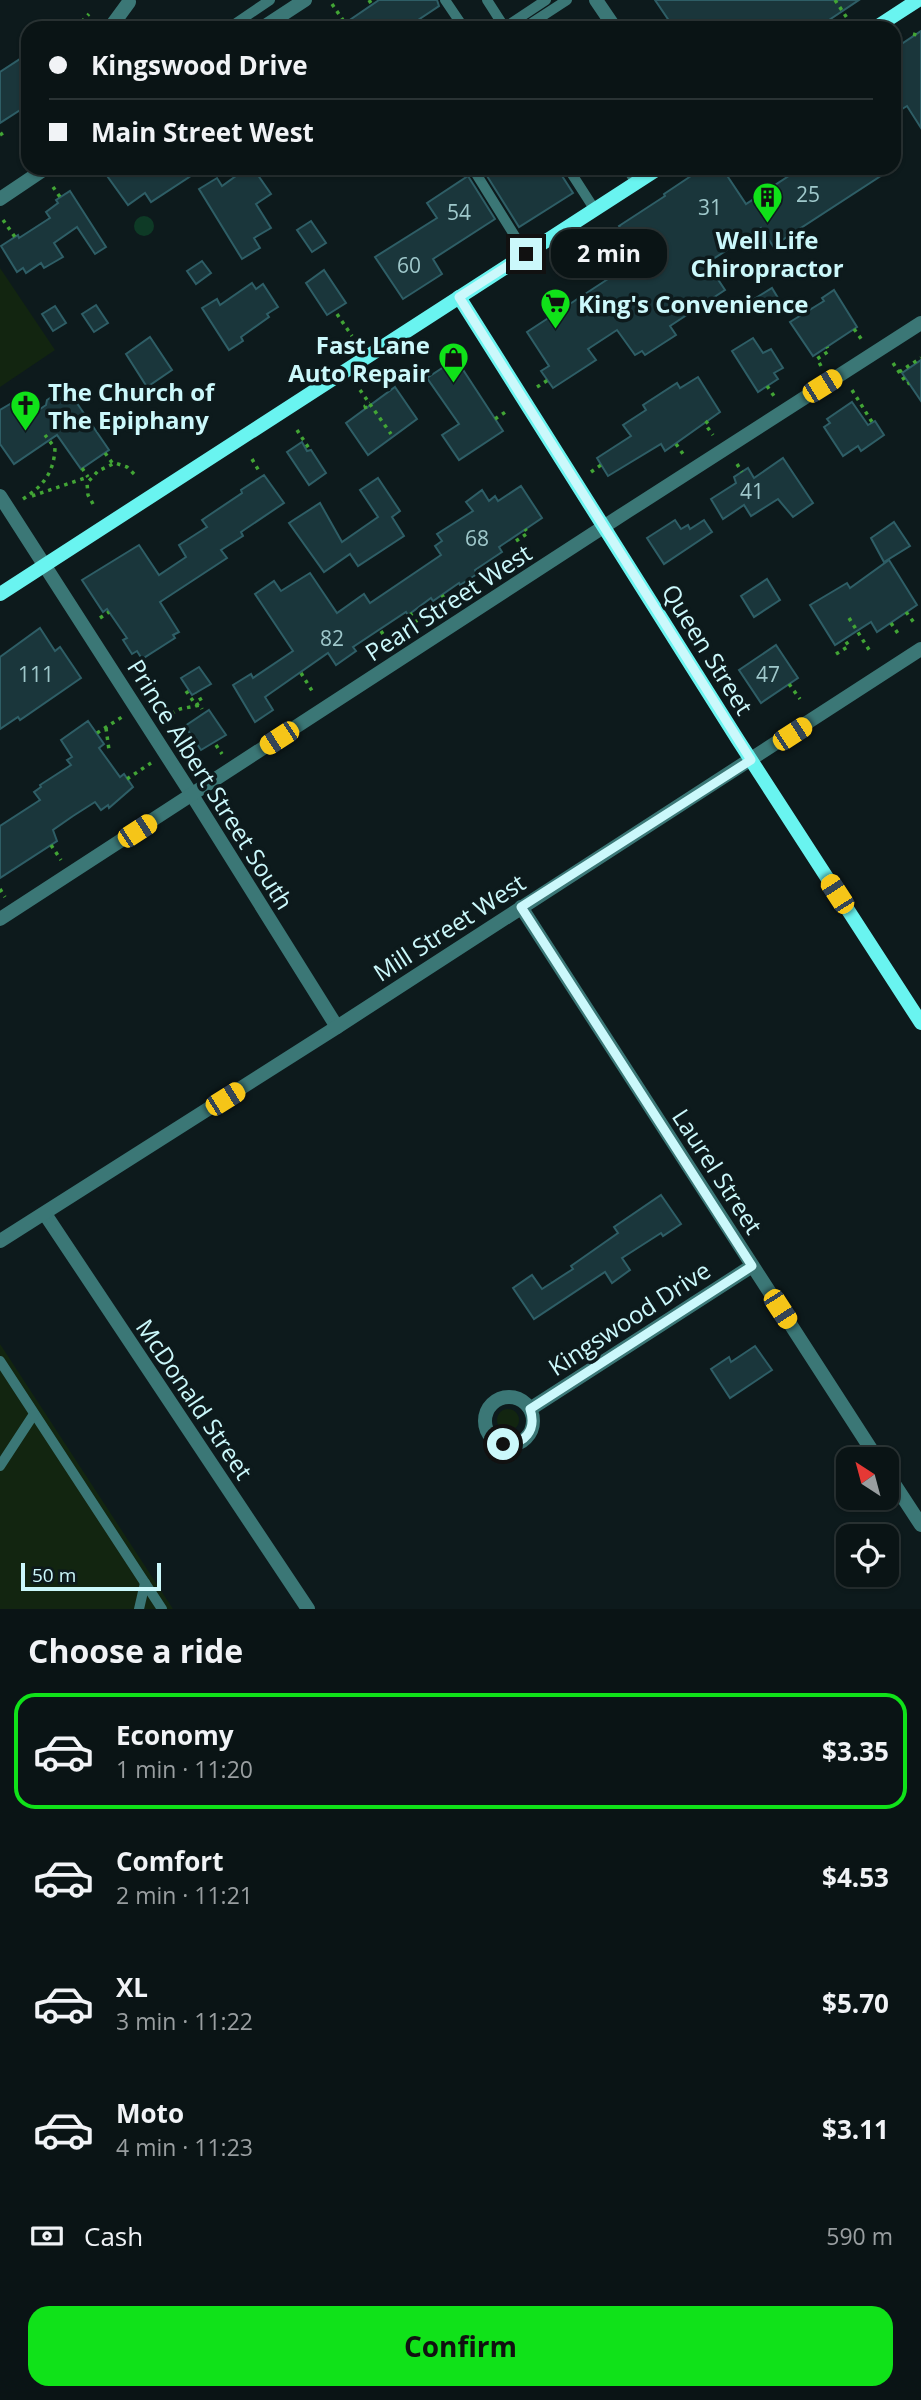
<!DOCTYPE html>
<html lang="en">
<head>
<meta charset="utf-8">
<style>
  body { margin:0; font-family:"Open Sans",sans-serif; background:#182122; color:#f1f3f6; height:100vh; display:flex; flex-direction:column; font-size:26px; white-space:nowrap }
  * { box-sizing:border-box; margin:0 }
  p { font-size:23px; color:#999ea0 }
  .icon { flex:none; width:38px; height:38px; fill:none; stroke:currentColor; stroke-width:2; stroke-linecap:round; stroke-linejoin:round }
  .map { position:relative; height:1609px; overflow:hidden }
  .side { display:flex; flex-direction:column; background:#0a1415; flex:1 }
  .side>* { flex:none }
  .banner { position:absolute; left:21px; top:21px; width:880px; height:154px; border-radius:21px; box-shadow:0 2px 5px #0004,0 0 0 2px #2a3334; display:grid; align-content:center; height:154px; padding:0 28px; background:#0a1415 }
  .needle { width:46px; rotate:324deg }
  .buttons { position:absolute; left:836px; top:1447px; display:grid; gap:14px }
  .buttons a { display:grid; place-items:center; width:63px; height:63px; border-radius:14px; background:#0a1415; box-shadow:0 2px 5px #0004,0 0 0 2px #2a3334; font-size:35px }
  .scale { position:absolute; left:21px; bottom:18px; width:140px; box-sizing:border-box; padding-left:7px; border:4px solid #cbf8fb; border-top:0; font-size:19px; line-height:24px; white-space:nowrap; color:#cbf8fb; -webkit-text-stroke:5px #0d1a1c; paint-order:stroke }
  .end { position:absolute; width:32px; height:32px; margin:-16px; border:9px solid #cbf8fb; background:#111; box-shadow:0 0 0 4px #111 }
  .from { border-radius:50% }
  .bubble { position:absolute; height:49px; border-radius:21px; background:#0a1415; box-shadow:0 2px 5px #0004,0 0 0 2px #2a3334; font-size:23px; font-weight:700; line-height:49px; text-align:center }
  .car { position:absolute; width:21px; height:42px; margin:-21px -10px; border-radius:9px; box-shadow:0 0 5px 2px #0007; background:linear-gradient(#f5c518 24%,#345 0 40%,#f5c518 0 76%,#345 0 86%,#f5c518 0) }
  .banner b { display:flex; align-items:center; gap:24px; height:66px; font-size:26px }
  .banner b+b { border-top:2px solid #2a3334 }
  .banner i { width:18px; height:18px; background:#f1f3f6 }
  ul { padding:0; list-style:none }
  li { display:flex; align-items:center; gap:21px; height:116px; margin:0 14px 10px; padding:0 14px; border:4px solid transparent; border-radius:21px }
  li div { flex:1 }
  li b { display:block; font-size:26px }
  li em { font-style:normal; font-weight:700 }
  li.on { border-color:#10e219 }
  li>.icon { width:63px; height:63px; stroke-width:1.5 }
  h2 { padding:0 28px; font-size:32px; line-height:84px }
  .pay { display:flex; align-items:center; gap:18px; height:77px; padding:0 28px; font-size:26px }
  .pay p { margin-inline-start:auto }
  .action { display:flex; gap:14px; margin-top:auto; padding:14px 28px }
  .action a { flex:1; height:80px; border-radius:21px; background:#10e219; color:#111; font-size:28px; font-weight:700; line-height:80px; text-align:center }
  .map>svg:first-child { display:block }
</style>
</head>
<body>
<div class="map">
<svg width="921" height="1609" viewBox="0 0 921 1609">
  <rect width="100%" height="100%" fill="#0d1a1c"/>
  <!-- green -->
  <g fill="#122510">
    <polygon points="0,268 55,350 0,387"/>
    <polygon points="0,1344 173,1609 0,1609"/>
    <circle cx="508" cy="1420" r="11"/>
  </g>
  <!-- water -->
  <circle fill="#0e3a26" cx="144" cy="226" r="10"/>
  <!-- building -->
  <g fill="#1a363b" stroke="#2e5e66" stroke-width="2">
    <polygon points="379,0 437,0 439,6 406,28 338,28"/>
    <polygon points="655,0 859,0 817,28 674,28"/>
    <polygon points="921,31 921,128 907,106 894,114 894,49"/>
    <polygon points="20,59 28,72 28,105 0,123 0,72"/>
    <polygon points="113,168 203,168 151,202 145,193 128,205 105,173"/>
    <polygon points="247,168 253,168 271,194 256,204 271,228 254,238 260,248 242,259 199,189 217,178 222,186"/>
    <polygon points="482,168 557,168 573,193 519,227"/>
    <polygon points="703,168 722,168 746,204 801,168 893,168 773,246 761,228 707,263 725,290 670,326 676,335 645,355 642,351 635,355 617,330 588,349 596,360 553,388 541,371 549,366 527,332 640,258 619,226 665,196 664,194"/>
    <polygon points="468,176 495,219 433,259 442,274 403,299 375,257 437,218 427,203"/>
    <polygon points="70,191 106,247 95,254 77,227 54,243 63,257 44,268 41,263 26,273 23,268 17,272 1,246 18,235 19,238 50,218 46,212 58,203 56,200"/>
    <polygon points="311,221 326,243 312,252 297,230"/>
    <polygon points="202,261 211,273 196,284 187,271"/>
    <polygon points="324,270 346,303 327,315 306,283"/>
    <polygon points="252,283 256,289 263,284 278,307 267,314 269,317 241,337 243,341 229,350 202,308 217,299 220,305"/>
    <polygon points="772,288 781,303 763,314 754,299"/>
    <polygon points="834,290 857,327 813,356 790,322 824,301 822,298"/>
    <polygon points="96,305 108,323 94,332 82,314"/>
    <polygon points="55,306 66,323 53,331 42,314"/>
    <polygon points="150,337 172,370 147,387 126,354"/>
    <polygon points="753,338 763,353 771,349 783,368 774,373 778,379 758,392 732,351"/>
    <polygon points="456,359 503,431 459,460 442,435 459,424 427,378"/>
    <polygon points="921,360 921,401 902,373"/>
    <polygon points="698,377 720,412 665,451 661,444 608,476 597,458 631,436 623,425 646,410 643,405 677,383 680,388"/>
    <polygon points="395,387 417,419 368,455 346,423"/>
    <polygon points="70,393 109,450 81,469 57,435 14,464 0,444 0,410 10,404 21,422 46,405 47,400 53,396 62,398"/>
    <polygon points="852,402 868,425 875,421 884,435 861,451 858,446 843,456 824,427 830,423 827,419"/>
    <polygon points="302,442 307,451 311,450 326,473 309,485 287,452"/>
    <polygon points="783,458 813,503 793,517 778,499 751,516 744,505 723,519 711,499 736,483 734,477 748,468 754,478"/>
    <polygon points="264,475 284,503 241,532 243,536 221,550 227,558 160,602 179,632 173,635 175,638 142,659 137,651 132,654 123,640 127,638 107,609 103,612 82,580 139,545 159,575 186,557 179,545 207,527 202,520 242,493 241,490"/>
    <polygon points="378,478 400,511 392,517 404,536 358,566 350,554 324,572 289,523 320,503 342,542 378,517 360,490"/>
    <polygon points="521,486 542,518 499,547 502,552 475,570 477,574 460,585 459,583 433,601 431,598 408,615 406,612 353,647 356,651 336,665 328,653 265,697 273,710 255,722 233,685 251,674 253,678 293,651 255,594 274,581 281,591 310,573 337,613 364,594 370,603 441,555 435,546 442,541 437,534 473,511 466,502 482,490 489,501 495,496 498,501"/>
    <polygon points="675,520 681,529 688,525 690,529 704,520 712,532 664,564 647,538"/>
    <polygon points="894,522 910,546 884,562 871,538"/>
    <polygon points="889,560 917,605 877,632 871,622 835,645 810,605 847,583 850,588"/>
    <polygon points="767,579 780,600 754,617 741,596"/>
    <polygon points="40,628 55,651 60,647 81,678 20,720 18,717 0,729 0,657"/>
    <polygon points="776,645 798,678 761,703 739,670"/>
    <polygon points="199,667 211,684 192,695 181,678"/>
    <polygon points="209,710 226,735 201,750 185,726"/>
    <polygon points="88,721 104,744 99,748 120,777 124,774 133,787 109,808 108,805 101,810 95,802 73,816 53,830 57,841 0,878 0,826 40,800 34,792 41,787 40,785 71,765 67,760 72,757 61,740"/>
    <polygon points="661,1195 681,1224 663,1236 661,1233 622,1258 630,1270 612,1283 605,1272 534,1319 513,1288 532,1275 542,1289 573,1269 571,1266 618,1233 614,1227"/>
    <polygon points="755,1346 772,1370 730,1398 711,1369 729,1357 731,1362"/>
  </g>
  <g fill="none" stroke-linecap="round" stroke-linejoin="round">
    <!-- path -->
    <g stroke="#42a535" stroke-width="3.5" stroke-dasharray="3.5 5" stroke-linecap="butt">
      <polyline points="369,0 372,5"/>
      <polyline points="835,0 847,18"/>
      <polyline points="332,4 345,23"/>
      <polyline points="76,28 89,14"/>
      <polyline points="913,34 921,36"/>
      <polyline points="0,135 3,133 0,130"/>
      <polyline points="106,168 108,172"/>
      <polyline points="53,187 60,197"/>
      <polyline points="3,220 15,237"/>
      <polyline points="337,314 352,336"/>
      <polyline points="854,329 862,340"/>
      <polyline points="893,363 907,384 909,383"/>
      <polyline points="821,366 817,359 829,351 827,347"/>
      <polyline points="899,372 921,358"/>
      <polyline points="767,386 774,396"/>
      <polyline points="537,387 548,380"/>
      <polyline points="360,390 391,434"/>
      <polyline points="852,390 872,422"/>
      <polyline points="366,409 365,406 370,403"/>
      <polyline points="495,419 507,411"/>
      <polyline points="708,421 705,424 713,435"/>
      <polyline points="297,430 310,450"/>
      <polyline points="676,444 683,454"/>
      <polyline points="105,453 113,464"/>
      <polyline points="252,459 259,471"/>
      <polyline points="737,464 742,472"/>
      <polyline points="82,468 88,477"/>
      <polyline points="591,472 601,465"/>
      <polyline points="32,496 88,477"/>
      <path d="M 23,499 C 43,486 54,473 55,448 L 45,435"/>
      <polyline points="93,504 88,495 87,483 98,471 115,463 127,467 136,476"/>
      <polyline points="516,541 528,533 525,529"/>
      <polyline points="467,580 474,590"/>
      <polyline points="442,595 449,606"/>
      <polyline points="906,612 915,624"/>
      <polyline points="410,613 419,626"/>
      <polyline points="100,618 109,612"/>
      <polyline points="849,618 871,653"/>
      <polyline points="891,623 899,635"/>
      <polyline points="381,631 390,645"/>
      <polyline points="836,654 849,646 844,639"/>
      <polyline points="301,673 314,694"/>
      <polyline points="789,684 800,699"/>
      <polyline points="186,691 196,705 202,702 197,693"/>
      <polyline points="164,718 180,709 200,705 202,709"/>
      <polyline points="106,728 109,750"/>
      <polyline points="97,733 122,717"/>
      <polyline points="216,745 222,754"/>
      <polyline points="127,779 151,763"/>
      <polyline points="51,845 61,860"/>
      <polyline points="0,889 5,897"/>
    </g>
    <!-- lane -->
    <g stroke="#3b7776" stroke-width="10">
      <polyline points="445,0 464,28"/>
      <polyline points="487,0 505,28"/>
      <polyline points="229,28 270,0"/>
      <polyline points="504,28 546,0"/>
      <polyline points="524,28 567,0"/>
      <polyline points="568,168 595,210"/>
      <polyline points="627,168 636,183"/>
      <polyline points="475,172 526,254"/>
      <polyline points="0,1361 162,1609"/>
      <polyline points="0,1466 34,1414"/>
      <polyline points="139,1609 145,1583"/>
    </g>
    <!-- street -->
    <g stroke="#3b7776" stroke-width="14">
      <polyline points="596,0 615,28"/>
      <polyline points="110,28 129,2"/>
      <polyline points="262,28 305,0"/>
      <polyline points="0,199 46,168"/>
      <polyline points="0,496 192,795 337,1027"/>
      <polyline points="521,907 878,1460"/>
      <polyline points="0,919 628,511 921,323"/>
      <polyline points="45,1214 308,1609"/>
      <polyline points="0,1241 337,1027 921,649"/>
      <circle cx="509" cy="1421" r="24"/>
      <polyline points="530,1409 752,1266"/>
      <polyline points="887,1473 921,1525"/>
    </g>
    <!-- secondary -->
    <g stroke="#69f4f0" stroke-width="14">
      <polyline points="875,28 918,0"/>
      <polyline points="459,297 738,740 921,1023"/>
      <polyline points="0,594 659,168"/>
    </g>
  </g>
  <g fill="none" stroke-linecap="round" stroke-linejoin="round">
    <!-- route -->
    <path stroke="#cbf8fb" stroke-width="9" d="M 503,1444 C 525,1445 537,1430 530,1409 L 752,1266 L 521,907 L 751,760 L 459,297 L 526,254"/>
  </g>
  <!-- icons -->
  <defs>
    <symbol id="building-pin" viewBox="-11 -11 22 30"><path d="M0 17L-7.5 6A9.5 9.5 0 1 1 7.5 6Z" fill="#10e219" stroke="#0d1a1c"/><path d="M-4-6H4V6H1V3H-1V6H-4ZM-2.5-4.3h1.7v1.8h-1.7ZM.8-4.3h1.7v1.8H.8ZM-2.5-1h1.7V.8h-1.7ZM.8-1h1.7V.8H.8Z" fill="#111"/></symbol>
    <symbol id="supermarket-pin" viewBox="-11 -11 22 30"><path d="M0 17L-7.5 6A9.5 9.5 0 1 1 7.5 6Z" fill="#10e219" stroke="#0d1a1c"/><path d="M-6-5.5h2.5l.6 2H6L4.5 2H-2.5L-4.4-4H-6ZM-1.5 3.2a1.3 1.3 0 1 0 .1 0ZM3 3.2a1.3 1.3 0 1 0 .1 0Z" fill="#111"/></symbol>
    <symbol id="shop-pin" viewBox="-11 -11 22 30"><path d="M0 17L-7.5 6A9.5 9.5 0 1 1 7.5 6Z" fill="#10e219" stroke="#0d1a1c"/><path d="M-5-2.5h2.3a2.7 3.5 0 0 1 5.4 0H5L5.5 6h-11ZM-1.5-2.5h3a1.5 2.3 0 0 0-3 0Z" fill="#111"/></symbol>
    <symbol id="church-pin" viewBox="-11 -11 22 30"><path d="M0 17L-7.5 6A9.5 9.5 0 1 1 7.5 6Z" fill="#10e219" stroke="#0d1a1c"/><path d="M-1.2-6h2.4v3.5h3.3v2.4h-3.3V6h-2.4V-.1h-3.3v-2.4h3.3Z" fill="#111"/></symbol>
  </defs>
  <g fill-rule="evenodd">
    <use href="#building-pin" x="750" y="180" width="35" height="47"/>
    <use href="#supermarket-pin" x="538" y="286" width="35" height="47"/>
    <use href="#shop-pin" x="436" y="340" width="35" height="47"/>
    <use href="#church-pin" x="8" y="388" width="35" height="47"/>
  </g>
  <g text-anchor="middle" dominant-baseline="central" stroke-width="7" stroke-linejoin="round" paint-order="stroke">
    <!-- number labels -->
    <g font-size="21" fill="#9fc8cb">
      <text x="808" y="194">25</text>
      <text x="710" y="207">31</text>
      <text x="459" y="212">54</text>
      <text x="409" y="265">60</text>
      <text x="752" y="491">41</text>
      <text x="477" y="538">68</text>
      <text x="332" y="638">82</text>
      <text x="36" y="674">111</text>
      <text x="768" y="674">47</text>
    </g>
    <!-- poi labels -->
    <g font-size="24" font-weight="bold" fill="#cbf8fb" stroke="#0d1a1c" text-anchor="start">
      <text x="767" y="239" text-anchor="middle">Well Life<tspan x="767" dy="28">Chiropractor</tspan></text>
      <text x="578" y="303">King's Convenience</text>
      <text x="430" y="344" text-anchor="end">Fast Lane<tspan x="430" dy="28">Auto Repair</tspan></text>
      <text x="48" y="391">The Church of<tspan x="48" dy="28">The Epiphany</tspan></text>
    </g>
    <!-- street labels -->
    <g font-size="24" fill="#cbf8fb" stroke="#0d1a1c">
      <text transform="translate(448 602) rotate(-33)">Pearl Street West</text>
      <text transform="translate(708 649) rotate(58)">Queen Street</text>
      <text transform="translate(211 784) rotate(58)">Prince Albert Street South</text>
      <text transform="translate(449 927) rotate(-33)">Mill Street West</text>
      <text transform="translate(718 1171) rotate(57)">Laurel Street</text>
      <text transform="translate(629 1318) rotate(-33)">Kingswood Drive</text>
      <text transform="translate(195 1399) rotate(56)">McDonald Street</text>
    </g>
  </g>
</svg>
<div class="buttons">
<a><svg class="needle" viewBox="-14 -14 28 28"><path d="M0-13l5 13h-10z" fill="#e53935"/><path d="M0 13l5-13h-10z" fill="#999ea0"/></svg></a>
<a><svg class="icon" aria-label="locate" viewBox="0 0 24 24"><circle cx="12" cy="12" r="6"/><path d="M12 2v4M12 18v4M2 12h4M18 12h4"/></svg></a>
</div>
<div class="scale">50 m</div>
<i class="end from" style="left:503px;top:1444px"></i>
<i class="end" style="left:526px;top:254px"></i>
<div class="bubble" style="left:551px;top:229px;width:116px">2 min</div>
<i class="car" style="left:822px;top:386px;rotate:58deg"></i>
<i class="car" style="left:792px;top:734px;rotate:57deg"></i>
<i class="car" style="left:279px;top:738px;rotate:237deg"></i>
<i class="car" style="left:137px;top:831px;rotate:57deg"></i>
<i class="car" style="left:837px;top:894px;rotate:327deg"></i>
<i class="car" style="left:225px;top:1099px;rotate:58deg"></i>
<i class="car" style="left:780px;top:1309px;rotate:147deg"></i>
<div class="banner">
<b><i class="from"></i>Kingswood Drive</b>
<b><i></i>Main Street West</b>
</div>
</div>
<section class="side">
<h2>Choose a ride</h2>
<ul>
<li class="on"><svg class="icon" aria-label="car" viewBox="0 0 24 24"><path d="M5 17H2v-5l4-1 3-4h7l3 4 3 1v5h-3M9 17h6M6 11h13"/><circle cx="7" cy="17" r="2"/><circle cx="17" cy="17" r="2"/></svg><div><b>Economy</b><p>1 min · 11:20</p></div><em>$3.35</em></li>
<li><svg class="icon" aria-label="car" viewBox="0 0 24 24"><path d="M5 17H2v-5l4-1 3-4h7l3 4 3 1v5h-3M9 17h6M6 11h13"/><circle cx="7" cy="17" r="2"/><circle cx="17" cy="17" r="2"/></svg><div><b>Comfort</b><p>2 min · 11:21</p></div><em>$4.53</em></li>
<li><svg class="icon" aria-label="car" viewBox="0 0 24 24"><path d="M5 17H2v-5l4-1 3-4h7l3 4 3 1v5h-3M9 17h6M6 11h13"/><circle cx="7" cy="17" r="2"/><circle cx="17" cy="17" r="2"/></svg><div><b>XL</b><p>3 min · 11:22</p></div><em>$5.70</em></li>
<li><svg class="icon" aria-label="car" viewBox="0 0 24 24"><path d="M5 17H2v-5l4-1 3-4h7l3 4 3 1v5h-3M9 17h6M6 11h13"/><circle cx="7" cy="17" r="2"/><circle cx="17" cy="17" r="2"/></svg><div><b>Moto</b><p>4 min · 11:23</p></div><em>$3.11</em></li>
</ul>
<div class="pay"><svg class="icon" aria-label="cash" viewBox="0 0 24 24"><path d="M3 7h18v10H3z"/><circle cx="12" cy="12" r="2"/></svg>Cash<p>590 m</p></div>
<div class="action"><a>Confirm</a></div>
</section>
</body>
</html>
